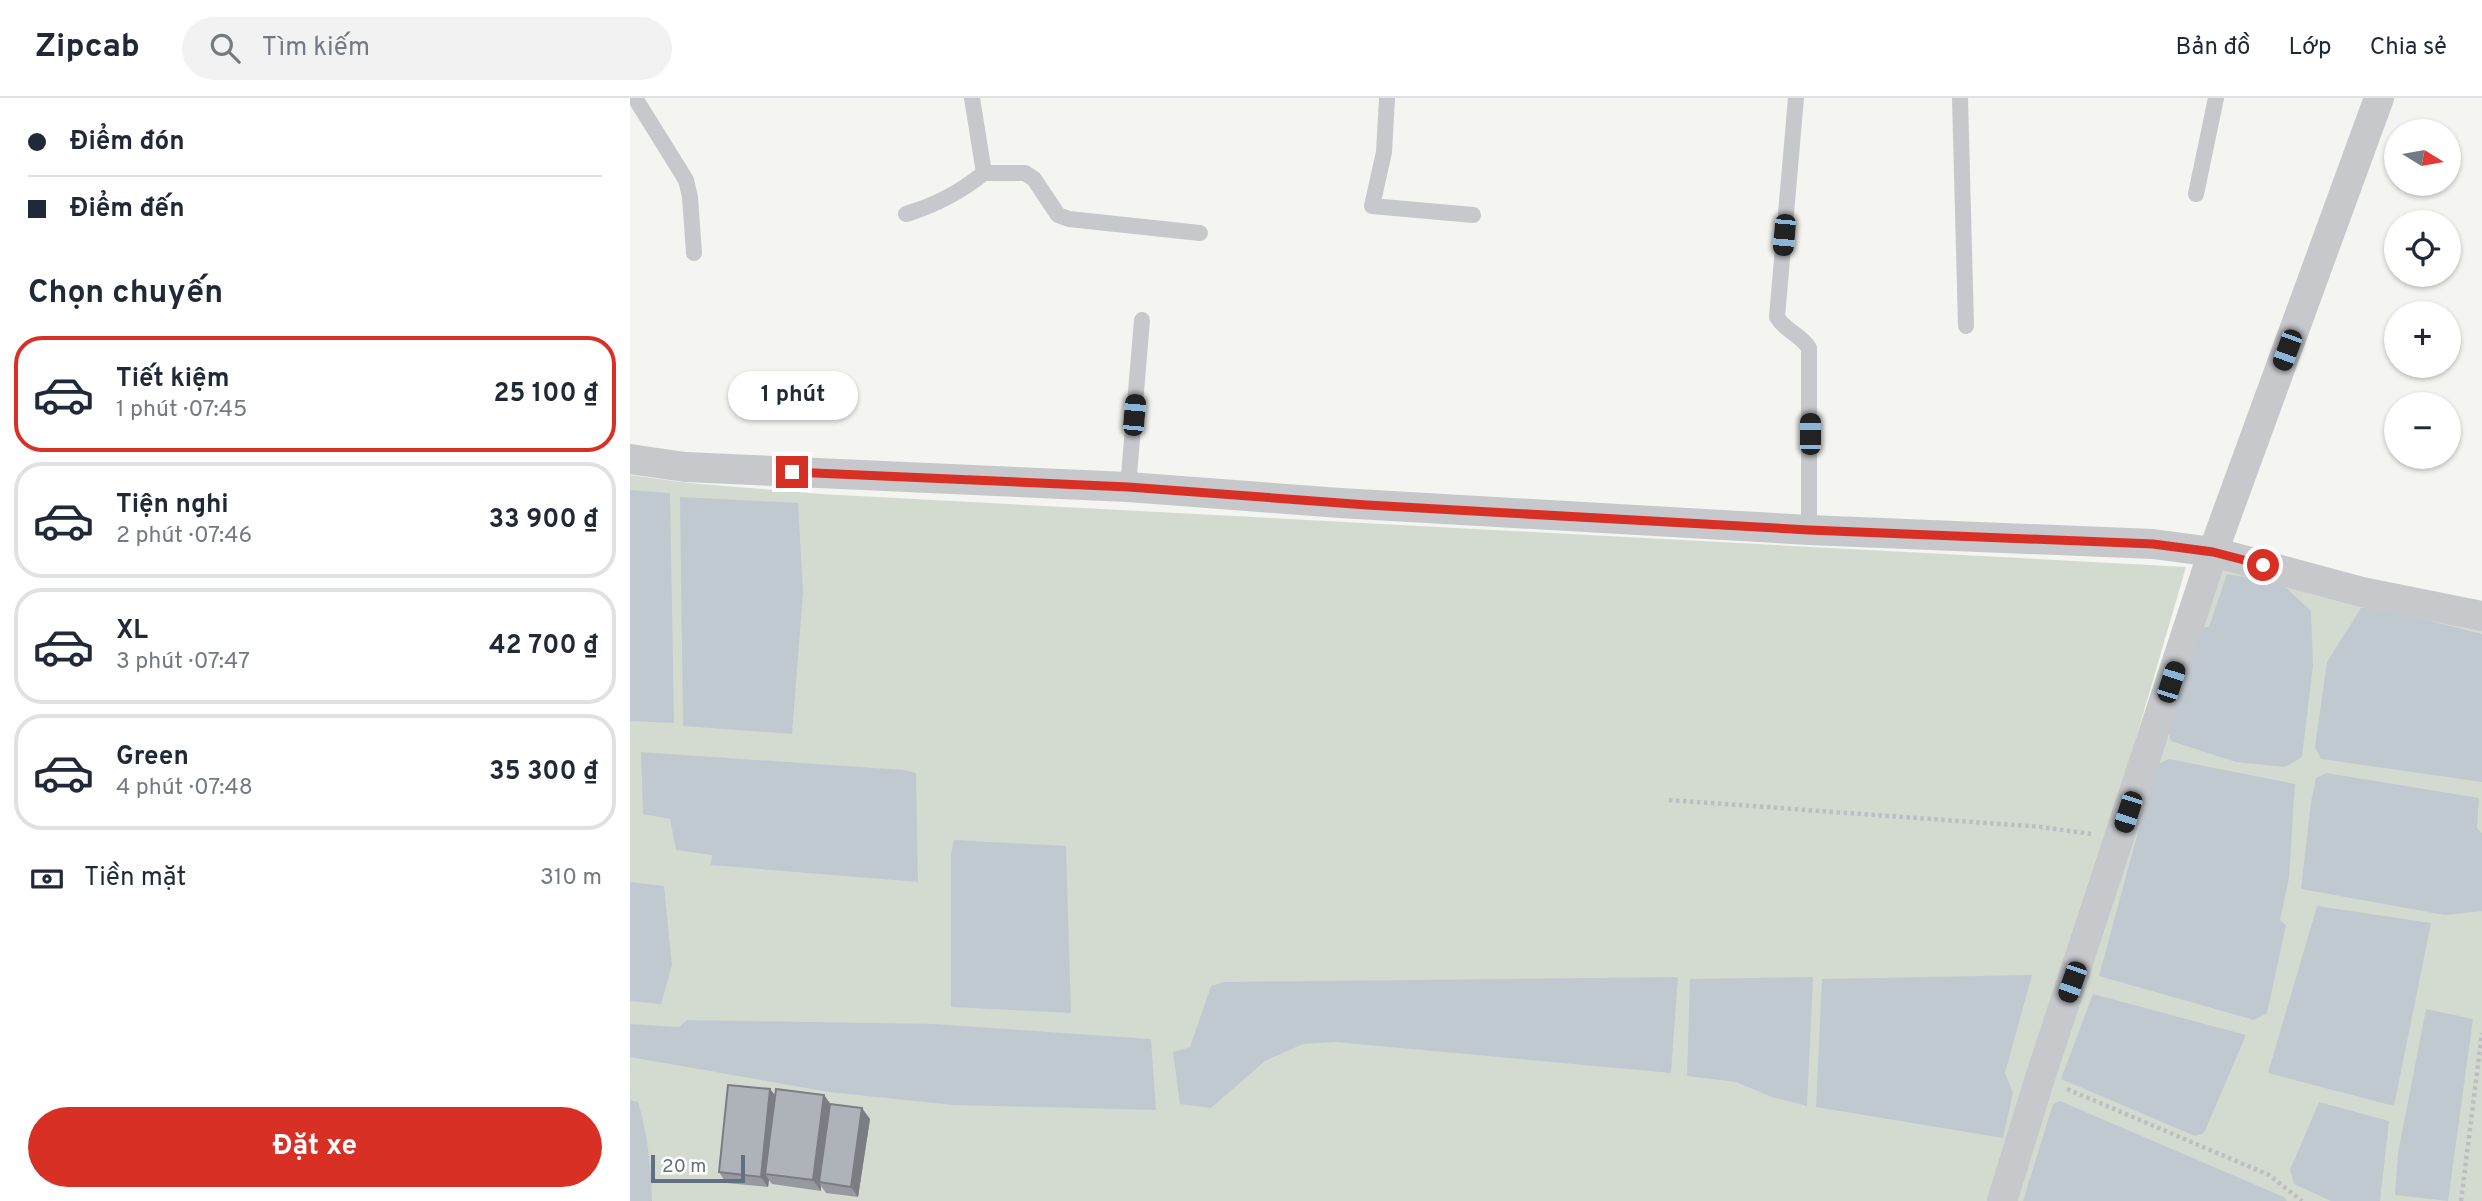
<!DOCTYPE html>
<html lang="vi">
<head>
<meta charset="utf-8">
<style>
  body { margin:0; font-family:Overpass,sans-serif; background:#f2f2f3; color:#1f2937; height:100vh; display:flex; flex-direction:column; font-size:26px; white-space:nowrap }
  * { box-sizing:border-box; margin:0 }
  p { font-size:23px; color:#747a83 }
  .icon { flex:none; width:38px; height:38px; fill:none; stroke:currentColor; stroke-width:2; stroke-linecap:round; stroke-linejoin:round }
  .map { position:relative; flex:1; overflow:hidden }
  .details { display:flex; flex-direction:column; background:#fff; width:630px }
  .details>* { flex:none }
  .hud { display:grid; align-content:center; height:154px; padding:0 28px; background:#fff }
  .needle { width:46px; rotate:101deg }
  .buttons { position:absolute; left:1754px; top:21px; display:grid; gap:14px }
  .buttons a { display:grid; place-items:center; width:77px; height:77px; border-radius:50%; background:#fff; box-shadow:0 2px 5px #0004; font-size:35px }
  .scale { position:absolute; left:21px; bottom:18px; width:94px; box-sizing:border-box; padding-left:7px; border:4px solid #616f83; border-top:0; font-size:19px; line-height:24px; white-space:nowrap; color:#616f83; -webkit-text-stroke:5px #fff; paint-order:stroke }
  .end { position:absolute; width:32px; height:32px; margin:-16px; border:9px solid #d93025; background:#fff; box-shadow:0 0 0 4px #fff }
  .from { border-radius:50% }
  .bubble { position:absolute; height:49px; border-radius:24px; background:#fff; box-shadow:0 2px 5px #0004; font-size:23px; font-weight:700; line-height:49px; text-align:center }
  .car { position:absolute; width:21px; height:42px; margin:-21px -10px; border-radius:9px; box-shadow:0 0 5px 2px #0007; background:linear-gradient(#222 24%,#8ab4d8 0 40%,#222 0 76%,#8ab4d8 0 86%,#222 0) }
  .hud b { display:flex; align-items:center; gap:24px; height:66px; font-size:26px }
  .hud b+b { border-top:2px solid #e0e1e3 }
  .hud i { width:18px; height:18px; background:#1f2937 }
  ul { padding:0; list-style:none }
  li { display:flex; align-items:center; gap:21px; height:116px; margin:0 14px 10px; padding:0 14px; border:4px solid #e0e1e3; border-radius:28px }
  li div { flex:1 }
  li b { display:block; font-size:26px }
  li em { font-style:normal; font-weight:700 }
  li.on { border-color:#d93025 }
  li>.icon { width:63px; height:63px; stroke-width:1.5 }
  h2 { padding:0 28px; font-size:32px; line-height:84px }
  .pay { display:flex; align-items:center; gap:18px; height:77px; padding:0 28px; font-size:26px }
  .pay p { margin-inline-start:auto }
  .button { display:flex; gap:14px; margin-top:auto; padding:14px 28px }
  .button a { flex:1; height:80px; border-radius:42px; background:#d93025; color:#fff; font-size:28px; font-weight:700; line-height:80px; text-align:center }
  header { display:flex; align-items:center; gap:42px; box-sizing:border-box; height:98px; padding:0 35px; background:#fff; border-bottom:2px solid #e0e1e3 }
  header strong { font-size:33px }
  nav { display:flex; gap:38px; margin-inline-start:auto; font-size:24px }
  .search { width:490px; height:63px; background:#f2f2f3; display:flex; align-items:center; gap:18px; box-sizing:border-box; padding:0 24px; border-radius:38px; color:#747a83; font-size:26px }
  main { display:flex; flex:1; min-height:0 }
  .map>svg:first-child { display:block }
</style>
</head>
<body>
<header>
<strong>Zipcab</strong>
<div class="search"><svg class="icon" aria-label="search" viewBox="0 0 24 24"><circle cx="10" cy="10" r="6"/><path d="M15 15l6 6"/></svg>Tìm kiếm</div>
<nav><a>Bản đồ</a><a>Lớp</a><a>Chia sẻ</a></nav>
</header>
<main>
<section class="details">
<div class="hud">
<b><i class="from"></i>Điểm đón</b>
<b><i></i>Điểm đến</b>
</div>
<h2>Chọn chuyến</h2>
<ul>
<li class="on"><svg class="icon" aria-label="car" viewBox="0 0 24 24"><path d="M5 17H2v-5l4-1 3-4h7l3 4 3 1v5h-3M9 17h6M6 11h13"/><circle cx="7" cy="17" r="2"/><circle cx="17" cy="17" r="2"/></svg><div><b>Tiết kiệm</b><p>1 phút · 07:45</p></div><em>25 100 ₫</em></li>
<li><svg class="icon" aria-label="car" viewBox="0 0 24 24"><path d="M5 17H2v-5l4-1 3-4h7l3 4 3 1v5h-3M9 17h6M6 11h13"/><circle cx="7" cy="17" r="2"/><circle cx="17" cy="17" r="2"/></svg><div><b>Tiện nghi</b><p>2 phút · 07:46</p></div><em>33 900 ₫</em></li>
<li><svg class="icon" aria-label="car" viewBox="0 0 24 24"><path d="M5 17H2v-5l4-1 3-4h7l3 4 3 1v5h-3M9 17h6M6 11h13"/><circle cx="7" cy="17" r="2"/><circle cx="17" cy="17" r="2"/></svg><div><b>XL</b><p>3 phút · 07:47</p></div><em>42 700 ₫</em></li>
<li><svg class="icon" aria-label="car" viewBox="0 0 24 24"><path d="M5 17H2v-5l4-1 3-4h7l3 4 3 1v5h-3M9 17h6M6 11h13"/><circle cx="7" cy="17" r="2"/><circle cx="17" cy="17" r="2"/></svg><div><b>Green</b><p>4 phút · 07:48</p></div><em>35 300 ₫</em></li>
</ul>
<div class="pay"><svg class="icon" aria-label="cash" viewBox="0 0 24 24"><path d="M3 7h18v10H3z"/><circle cx="12" cy="12" r="2"/></svg>Tiền mặt<p>310 m</p></div>
<div class="button"><a>Đặt xe</a></div>
</section>
<div class="map">
<svg width="1852" height="1103" viewBox="0 0 1852 1103">
  <rect width="100%" height="100%" fill="#f4f4f0"/>
  <!-- green -->
  <g fill="#d3dbd0">
    <polygon points="0,377 59,385 191,396 1556,469 1474,750 1360,1103 0,1103"/>
    <polygon points="1587,462 1852,526 1852,1103 1383,1103"/>
  </g>
  <!-- water -->
  <g fill="#c1c9d0">
    <polygon points="0,392 40,395 44,625 0,623"/>
    <polygon points="50,399 168,405 173,494 162,636 53,628"/>
    <polygon points="1597,476 1651,485 1681,513 1683,567 1672,659 1655,669 1606,664 1541,643 1538,631 1572,529 1579,529"/>
    <polygon points="1744,509 1852,536 1852,684 1691,661 1685,649 1697,564 1731,510"/>
    <polygon points="11,654 274,672 286,675 288,784 81,767 82,757 46,752 40,721 13,716"/>
    <polygon points="1539,661 1665,686 1659,780 1650,822 1656,827 1637,915 1624,922 1469,878 1526,667"/>
    <polygon points="1696,675 1849,700 1847,730 1852,735 1852,813 1815,817 1671,791 1681,704 1686,680"/>
    <polygon points="324,742 436,748 441,915 321,909 321,756"/>
    <polygon points="0,784 34,788 42,867 31,906 0,903"/>
    <polygon points="1687,808 1801,825 1764,1008 1638,975"/>
    <polygon points="1402,877 1375,975 1383,995 1373,1040 1186,1009 1192,881"/>
    <polygon points="1048,879 1041,975 705,944 673,946 635,963 581,1010 550,1006 543,954 560,949 581,888 594,884"/>
    <polygon points="1183,879 1177,1008 1142,999 1106,984 1057,978 1060,881"/>
    <polygon points="1463,896 1616,937 1574,1035 1565,1038 1431,981"/>
    <polygon points="1796,911 1843,921 1818,1103 1765,1097 1768,1055"/>
    <polygon points="57,922 304,926 521,941 526,1012 323,1007 199,994 0,959 0,926 49,929"/>
    <path d="M 0,1002 L 8,1004 C 18,1037 21,1069 22,1103 L 0,1103 Z"/>
    <polygon points="1430,1003 1654,1099 1657,1103 1393,1103 1423,1006"/>
    <polygon points="1689,1004 1759,1023 1750,1103 1701,1103 1664,1086 1660,1072"/>
  </g>
  <g fill="none" stroke-linecap="round" stroke-linejoin="round">
    <!-- path -->
    <g stroke="#bdbec1" stroke-width="4.5" stroke-dasharray="3.5 3.5" stroke-linecap="butt">
      <polyline points="1039,702 1411,729 1461,736"/>
      <polyline points="1437,991 1639,1077 1672,1103"/>
      <polyline points="1831,1103 1852,935"/>
    </g>
    <!-- lane -->
    <g stroke="#c6c8cc" stroke-width="16">
      <polyline points="5,0 56,82 60,99 64,155"/>
      <polyline points="757,0 754,54 742,108 843,117"/>
      <path d="M 1166,0 L 1147,219 C 1155,233 1170,236 1179,250 L 1179,432"/>
      <polyline points="1330,0 1336,228"/>
      <polyline points="354,75 395,75 404,81 428,117 439,121 570,135"/>
      <polyline points="1566,96 1586,0"/>
      <path d="M 276,116 C 306,107 329,95 354,75 L 342,0"/>
      <polyline points="498,389 512,222"/>
    </g>
    <!-- street -->
    <g stroke="#c6c8cc" stroke-width="30">
      <polyline points="0,361 55,369 498,389 710,405 1179,432 1523,446 1583,454 1732,494 1852,518"/>
      <polyline points="1372,1103 1410,980 1583,454 1749,0"/>
    </g>
  </g>
  <!-- wall -->
  <polygon fill="#969aa0" points="140,991 145,998 194,997 200,1006 240,1021 228,1099 196,1095 191,1088 191,1093 142,1086 139,1082 138,1089 96,1085 89,1074"/>
  <!-- shaded-wall -->
  <g fill="#7a7d82">
    <polygon points="140,991 148,1001 135,1076 139,1082 138,1089 131,1079"/>
    <polygon points="194,997 202,1008 189,1084 191,1088 191,1093 183,1082"/>
    <polygon points="232,1010 240,1021 228,1099 221,1089"/>
  </g>
  <!-- building -->
  <g fill="#aeb3ba" stroke="#7a7d82" stroke-width="2">
    <polygon points="98,987 140,991 131,1079 89,1074"/>
    <polygon points="146,991 194,997 183,1082 135,1076"/>
    <polygon points="200,1006 232,1010 221,1089 189,1084"/>
  </g>
  <g fill="none" stroke-linecap="round" stroke-linejoin="round">
    <!-- route -->
    <polyline stroke="#d93025" stroke-width="9" points="162,374 498,389 737,407 1179,432 1523,446 1583,454 1633,467"/>
  </g>
</svg>
<div class="buttons">
<a><svg class="needle" viewBox="-14 -14 28 28"><path d="M0-13l5 13h-10z" fill="#e53935"/><path d="M0 13l5-13h-10z" fill="#747a83"/></svg></a>
<a><svg class="icon" aria-label="locate" viewBox="0 0 24 24"><circle cx="12" cy="12" r="6"/><path d="M12 2v4M12 18v4M2 12h4M18 12h4"/></svg></a>
<a>+</a>
<a>−</a>
</div>
<div class="scale">20 m</div>
<i class="end from" style="left:1633px;top:467px"></i>
<i class="end" style="left:162px;top:374px"></i>
<div class="bubble" style="left:98px;top:273px;width:130px">1 phút</div>
<i class="car" style="left:1154px;top:137px;rotate:185deg"></i>
<i class="car" style="left:1657px;top:252px;rotate:200deg"></i>
<i class="car" style="left:504px;top:317px;rotate:5deg"></i>
<i class="car" style="left:1180px;top:336px;rotate:0deg"></i>
<i class="car" style="left:1541px;top:584px;rotate:18deg"></i>
<i class="car" style="left:1498px;top:714px;rotate:198deg"></i>
<i class="car" style="left:1442px;top:884px;rotate:199deg"></i>
</div>
</main>
</body>
</html>
